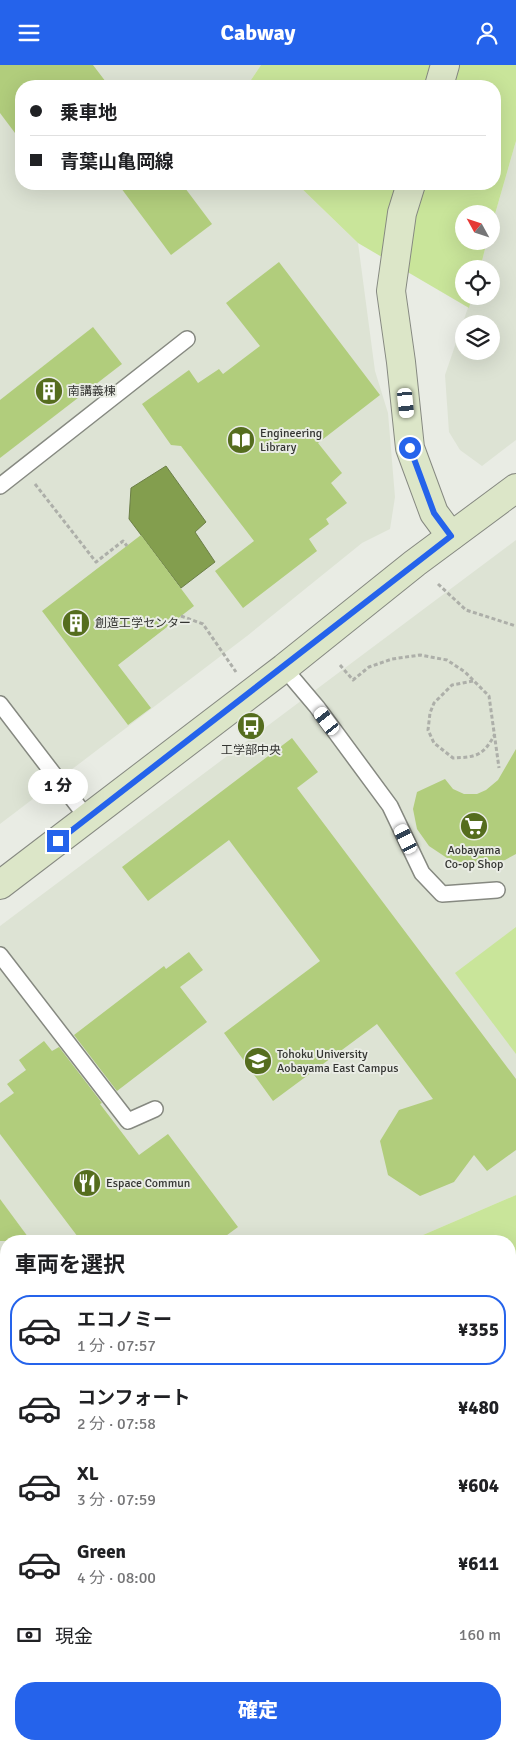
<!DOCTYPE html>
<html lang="ja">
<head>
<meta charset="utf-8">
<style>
  body { margin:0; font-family:Signika,"Noto Sans JP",sans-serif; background:#f2f2f2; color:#202124; height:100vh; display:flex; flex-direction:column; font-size:19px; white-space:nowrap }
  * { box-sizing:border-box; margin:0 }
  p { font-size:16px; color:#757577 }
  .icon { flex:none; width:28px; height:28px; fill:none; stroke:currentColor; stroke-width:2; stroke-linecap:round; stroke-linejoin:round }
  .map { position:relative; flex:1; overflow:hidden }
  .sheet { position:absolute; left:0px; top:1170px; width:516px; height:515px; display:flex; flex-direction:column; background:#fff; border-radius:20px 20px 0 0; box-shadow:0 5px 20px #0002 }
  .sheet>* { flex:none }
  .guide { position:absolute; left:15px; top:15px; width:486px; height:110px; border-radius:20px; box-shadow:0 5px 20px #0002; display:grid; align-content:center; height:110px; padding:0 15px; background:#fff }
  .needle { width:32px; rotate:310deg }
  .buttons { position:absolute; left:455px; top:140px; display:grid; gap:10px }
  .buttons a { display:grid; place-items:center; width:45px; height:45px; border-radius:50%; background:#fff; box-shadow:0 5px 20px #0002; font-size:25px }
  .end { position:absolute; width:22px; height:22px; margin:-11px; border:6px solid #2563eb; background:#fff; box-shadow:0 0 0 2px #fff }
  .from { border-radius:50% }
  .bubble { position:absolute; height:35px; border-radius:18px; background:#fff; box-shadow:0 5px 20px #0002; font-size:16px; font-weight:800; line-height:35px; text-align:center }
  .car { position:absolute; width:15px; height:30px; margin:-15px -8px; border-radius:6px; box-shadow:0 0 4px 1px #0007; background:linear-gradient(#fff 24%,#345 0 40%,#fff 0 76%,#345 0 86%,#fff 0) }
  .guide b { display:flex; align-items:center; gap:18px; height:48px; font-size:19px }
  .guide b+b { border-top:1px solid #e0e0e0 }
  .guide i { width:12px; height:12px; background:#202124 }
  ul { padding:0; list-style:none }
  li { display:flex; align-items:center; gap:15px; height:70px; margin:0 10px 8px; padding:0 5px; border:2px solid transparent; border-radius:20px }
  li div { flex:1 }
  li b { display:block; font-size:19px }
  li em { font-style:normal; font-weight:800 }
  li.selected { border-color:#2563eb }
  li>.icon { width:45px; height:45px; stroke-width:1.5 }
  h2 { padding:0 15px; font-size:22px; line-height:60px }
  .pay { display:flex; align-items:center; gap:12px; height:55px; padding:0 15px; font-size:19px }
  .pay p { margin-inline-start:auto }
  .primary-button { display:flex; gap:10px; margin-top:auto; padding:10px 15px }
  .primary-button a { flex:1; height:58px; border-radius:20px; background:#2563eb; color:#fff; font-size:20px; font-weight:800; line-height:58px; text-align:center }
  header { display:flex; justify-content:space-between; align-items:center; height:65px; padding:0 15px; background:#2563eb; color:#fff; font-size:22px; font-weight:800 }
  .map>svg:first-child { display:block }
</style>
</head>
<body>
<header><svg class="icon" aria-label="menu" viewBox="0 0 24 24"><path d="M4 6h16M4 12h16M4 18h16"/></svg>Cabway<svg class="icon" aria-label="person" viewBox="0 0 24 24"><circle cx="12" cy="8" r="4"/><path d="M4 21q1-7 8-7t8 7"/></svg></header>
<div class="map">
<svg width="516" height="1685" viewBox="0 0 516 1685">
  <rect width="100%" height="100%" fill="#e9ece4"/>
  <!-- built -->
  <g fill="#dde3d4" fill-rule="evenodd">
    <polygon points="0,0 261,0 247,21 21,21 21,119 297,119 358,178 375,306 388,348 395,432 390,464 362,478 247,571 0,759"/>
    <path d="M 516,76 L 516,375 L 482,401 L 460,385 L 449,367 L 445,310 L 472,231 L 491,231 L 491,204 L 480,204 L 487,176 L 491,176 L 491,163 ZM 464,259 L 491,259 L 491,286 L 464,286 Z"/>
    <polygon points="516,475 516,1130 409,1176 6,1176 6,1537 0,1542 0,861"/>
  </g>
  <!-- green -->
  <g fill="#c9e59a">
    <polygon points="261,0 516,0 516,76 491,163 491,149 464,149 464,176 487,176 480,204 464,204 464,231 472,231 469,243 358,178 297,119 495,119 495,21 247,21"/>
    <polygon points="516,862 516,989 455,908"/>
    <polygon points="516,1130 516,1685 0,1685 0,1542 6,1537 6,1679 510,1679 510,1176 409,1176"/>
  </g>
  <!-- water -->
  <polygon fill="#839e4e" stroke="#6b7e46" points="166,401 206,457 195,467 215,497 181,523 129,454 131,423"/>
  <!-- building -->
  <g fill="#b1cd7c">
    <polygon points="0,0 93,0 109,21 21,21 21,76 0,48"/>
    <polygon points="118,119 182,119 212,159 171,190"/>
    <polygon points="279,197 380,330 318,378 342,408 331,418 347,438 326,454 329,459 309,474 317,486 243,543 215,506 254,476 181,381 171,380 142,339 189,305 198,318 219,304 223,309 260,281 226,238"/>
    <polygon points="93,262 122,299 0,393 0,335"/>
    <polygon points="141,470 194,541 118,600 151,643 128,660 42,546"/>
    <polygon points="292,673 318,707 297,723 516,1014 516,1085 487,1106 474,1090 454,1117 420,1131 388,1110 380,1076 399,1045 433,1034 377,959 273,1036 224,968 320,896 229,775 148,836 122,802"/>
    <polygon points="516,684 516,789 505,795 478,800 450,795 429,781 417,764 413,744 417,727 445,714 453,724 464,729 477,729 486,725 498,715"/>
    <polygon points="189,887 203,905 180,922 207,957 117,1026 74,970 164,901 166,904"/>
    <polygon points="44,976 52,986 59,982 102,1038 100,1039 139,1090 168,1069 238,1162 219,1176 81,1176 0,1069 0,1038 14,1028 7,1019 26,1005 19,995"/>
    <polygon points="0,1134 31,1176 0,1176"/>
  </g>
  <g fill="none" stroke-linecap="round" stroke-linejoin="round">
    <defs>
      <g id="lane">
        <polyline points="0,421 187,274"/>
        <polyline points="284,603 317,642 390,741 422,808 442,829 497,825"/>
        <polyline points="0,639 88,754"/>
        <polyline points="0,890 128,1056 155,1044"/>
      </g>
      <g id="secondary">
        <polyline points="439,21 445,0"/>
        <polyline points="411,119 402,148 391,226 401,297 410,383 434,448 451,471"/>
        <polyline points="0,820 284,603 415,498 516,423"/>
      </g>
    </defs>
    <!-- lane casing -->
    <use href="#lane" stroke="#868981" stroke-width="18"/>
    <!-- secondary casing -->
    <use href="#secondary" stroke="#868981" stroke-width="30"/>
    <!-- path -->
    <g stroke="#adafa9" stroke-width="3" stroke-dasharray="4 2.5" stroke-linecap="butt">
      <polyline points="35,419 96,497 123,476 127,481"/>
      <polyline points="438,519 466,545 516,561"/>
      <polyline points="181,551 203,559 236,607"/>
      <polyline points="340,600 353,615 369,602 392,594 420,590 447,595 465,607 489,631 499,703"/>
      <path d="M 473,616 L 452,620 L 434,638 L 430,648 L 428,665 L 434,678 L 453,693 C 477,692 483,691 495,669"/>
    </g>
    <!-- lane -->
    <use href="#lane" stroke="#fff" stroke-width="15"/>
    <!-- secondary -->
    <use href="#secondary" stroke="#dce6c8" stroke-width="28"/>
  </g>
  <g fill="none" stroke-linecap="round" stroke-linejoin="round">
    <!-- route -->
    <polyline stroke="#2563eb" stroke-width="6" points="58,776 451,471 434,448 410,383"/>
  </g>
  <!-- icons -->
  <defs>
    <symbol id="building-disc" viewBox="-11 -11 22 22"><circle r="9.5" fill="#556d1e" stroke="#e9ece4"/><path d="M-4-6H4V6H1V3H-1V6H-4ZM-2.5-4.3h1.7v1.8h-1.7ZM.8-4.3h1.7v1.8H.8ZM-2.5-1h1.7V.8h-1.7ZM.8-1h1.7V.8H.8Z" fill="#fff"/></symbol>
    <symbol id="library-disc" viewBox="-11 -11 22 22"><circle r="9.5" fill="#556d1e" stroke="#e9ece4"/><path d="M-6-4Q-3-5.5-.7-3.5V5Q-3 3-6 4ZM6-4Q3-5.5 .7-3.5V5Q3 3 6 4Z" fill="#fff"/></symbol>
    <symbol id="bus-disc" viewBox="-11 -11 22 22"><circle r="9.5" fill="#556d1e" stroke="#e9ece4"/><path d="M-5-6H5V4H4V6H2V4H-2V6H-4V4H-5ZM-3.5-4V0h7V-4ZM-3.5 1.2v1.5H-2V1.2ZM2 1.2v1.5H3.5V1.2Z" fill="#fff"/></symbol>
    <symbol id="supermarket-disc" viewBox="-11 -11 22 22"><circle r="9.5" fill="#556d1e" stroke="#e9ece4"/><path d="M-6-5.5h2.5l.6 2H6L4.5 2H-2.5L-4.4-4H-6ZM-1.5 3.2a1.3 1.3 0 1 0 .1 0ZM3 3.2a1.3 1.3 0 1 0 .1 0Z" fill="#fff"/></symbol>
    <symbol id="university-disc" viewBox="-11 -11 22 22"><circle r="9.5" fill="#556d1e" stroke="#e9ece4"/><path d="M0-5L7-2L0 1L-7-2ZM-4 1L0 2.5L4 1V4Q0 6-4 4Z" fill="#fff"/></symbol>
    <symbol id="restaurant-disc" viewBox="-11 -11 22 22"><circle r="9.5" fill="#556d1e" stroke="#e9ece4"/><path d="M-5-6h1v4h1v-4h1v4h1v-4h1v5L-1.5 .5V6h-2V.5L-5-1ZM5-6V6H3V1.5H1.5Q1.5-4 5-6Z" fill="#fff"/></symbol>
  </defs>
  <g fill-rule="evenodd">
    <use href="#building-disc" x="33" y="310" width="32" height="32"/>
    <use href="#library-disc" x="225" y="359" width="32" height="32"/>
    <use href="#building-disc" x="60" y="542" width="32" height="32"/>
    <use href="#bus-disc" x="235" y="645" width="32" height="32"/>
    <use href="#supermarket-disc" x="458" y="745" width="32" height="32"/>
    <use href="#university-disc" x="242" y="980" width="32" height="32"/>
    <use href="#restaurant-disc" x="71" y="1102" width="32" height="32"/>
  </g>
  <g text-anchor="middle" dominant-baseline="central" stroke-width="4" stroke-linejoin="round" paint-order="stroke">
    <!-- poi labels -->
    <g font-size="12" fill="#343532" stroke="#e9ece4" text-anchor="start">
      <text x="68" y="326">南講義棟</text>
      <text x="260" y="368">Engineering<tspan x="260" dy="14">Library</tspan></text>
      <text x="95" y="558">創造工学センター</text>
      <text x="251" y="685" text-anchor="middle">工学部中央</text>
      <text x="474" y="785" text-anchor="middle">Aobayama<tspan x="474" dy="14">Co-op Shop</tspan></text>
      <text x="277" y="989">Tohoku University<tspan x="277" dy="14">Aobayama East Campus</tspan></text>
      <text x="106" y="1118">Espace Commun</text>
    </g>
  </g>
</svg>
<div class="buttons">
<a><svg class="needle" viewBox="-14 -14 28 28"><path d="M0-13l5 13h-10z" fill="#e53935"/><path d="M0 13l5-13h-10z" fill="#757577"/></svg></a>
<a><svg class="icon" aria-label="locate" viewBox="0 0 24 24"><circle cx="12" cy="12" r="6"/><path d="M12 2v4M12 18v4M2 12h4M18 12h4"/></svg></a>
<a><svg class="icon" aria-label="layers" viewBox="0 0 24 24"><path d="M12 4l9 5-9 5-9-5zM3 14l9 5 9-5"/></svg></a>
</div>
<i class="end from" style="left:410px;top:383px"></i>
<i class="end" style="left:58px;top:776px"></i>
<div class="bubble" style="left:28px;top:704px;width:60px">1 分</div>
<i class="car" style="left:406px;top:338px;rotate:174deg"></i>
<i class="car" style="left:327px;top:656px;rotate:323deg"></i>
<i class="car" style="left:406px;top:774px;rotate:334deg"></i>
<div class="guide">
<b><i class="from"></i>乗車地</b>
<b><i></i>青葉山亀岡線</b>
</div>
<section class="sheet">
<h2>車両を選択</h2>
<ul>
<li class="selected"><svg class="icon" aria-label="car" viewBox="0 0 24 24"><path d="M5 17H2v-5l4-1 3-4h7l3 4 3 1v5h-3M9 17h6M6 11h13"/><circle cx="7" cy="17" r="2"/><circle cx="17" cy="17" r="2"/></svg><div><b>エコノミー</b><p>1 分 · 07:57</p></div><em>¥355</em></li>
<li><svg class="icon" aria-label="car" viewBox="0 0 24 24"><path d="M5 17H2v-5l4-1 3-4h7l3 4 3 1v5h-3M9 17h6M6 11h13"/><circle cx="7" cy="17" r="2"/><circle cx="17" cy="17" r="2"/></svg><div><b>コンフォート</b><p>2 分 · 07:58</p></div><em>¥480</em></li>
<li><svg class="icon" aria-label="car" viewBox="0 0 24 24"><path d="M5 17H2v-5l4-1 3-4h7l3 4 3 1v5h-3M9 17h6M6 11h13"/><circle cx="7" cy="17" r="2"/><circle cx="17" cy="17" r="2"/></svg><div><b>XL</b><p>3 分 · 07:59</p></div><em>¥604</em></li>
<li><svg class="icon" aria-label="car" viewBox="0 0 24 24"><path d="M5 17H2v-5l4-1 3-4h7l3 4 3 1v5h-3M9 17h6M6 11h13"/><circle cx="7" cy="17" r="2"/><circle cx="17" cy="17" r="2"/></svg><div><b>Green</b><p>4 分 · 08:00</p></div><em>¥611</em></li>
</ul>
<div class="pay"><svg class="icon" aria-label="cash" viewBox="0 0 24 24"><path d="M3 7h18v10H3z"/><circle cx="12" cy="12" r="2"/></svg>現金<p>160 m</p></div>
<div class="primary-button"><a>確定</a></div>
</section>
</div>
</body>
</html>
